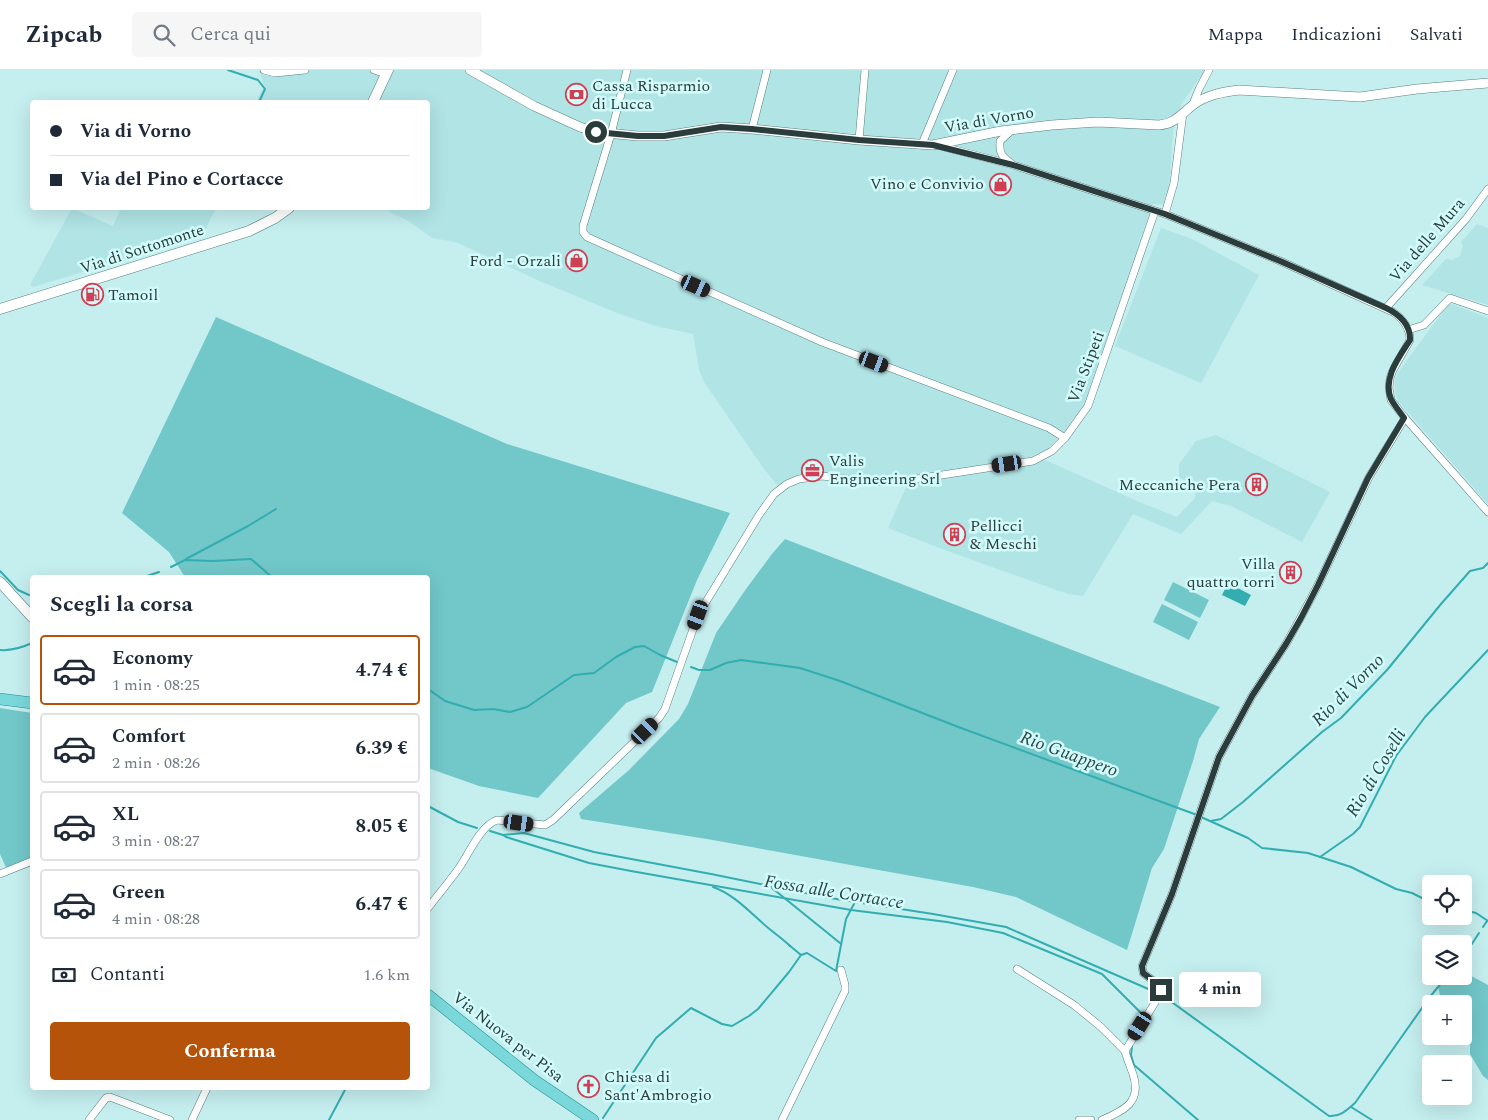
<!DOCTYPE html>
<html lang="it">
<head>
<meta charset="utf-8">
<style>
  body { margin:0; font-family:Spectral,serif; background:#f6f6f7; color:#1f2937; height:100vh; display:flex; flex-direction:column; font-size:19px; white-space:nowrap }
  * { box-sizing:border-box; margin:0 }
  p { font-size:16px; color:#747a83 }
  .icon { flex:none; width:28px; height:28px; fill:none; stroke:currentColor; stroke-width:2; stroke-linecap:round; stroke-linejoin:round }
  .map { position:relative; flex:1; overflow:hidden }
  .panel { position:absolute; left:30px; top:505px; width:400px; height:515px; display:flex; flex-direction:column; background:#fff; border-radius:5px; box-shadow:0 5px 20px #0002 }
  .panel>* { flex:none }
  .banner { position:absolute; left:30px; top:30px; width:400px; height:110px; border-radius:5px; box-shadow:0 5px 20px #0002; display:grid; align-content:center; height:110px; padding:0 20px; background:#fff }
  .fabs { position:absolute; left:1422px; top:805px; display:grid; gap:10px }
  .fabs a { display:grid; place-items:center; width:50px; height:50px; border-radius:5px; background:#fff; box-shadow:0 5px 20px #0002; font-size:25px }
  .end { position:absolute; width:22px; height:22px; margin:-11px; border:6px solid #2b3c3c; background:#fff; box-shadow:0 0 0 2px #fff }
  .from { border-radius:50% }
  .bubble { position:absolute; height:35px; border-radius:5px; background:#fff; box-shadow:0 5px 20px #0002; font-size:16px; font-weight:700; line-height:35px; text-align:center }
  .car { position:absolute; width:15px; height:30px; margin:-15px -8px; border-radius:6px; box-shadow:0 0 4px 1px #0007; background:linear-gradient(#222 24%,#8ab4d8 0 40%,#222 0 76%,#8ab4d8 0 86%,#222 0) }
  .banner b { display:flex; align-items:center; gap:18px; height:48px; font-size:19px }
  .banner b+b { border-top:1px solid #e0e1e3 }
  .banner i { width:12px; height:12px; background:#1f2937 }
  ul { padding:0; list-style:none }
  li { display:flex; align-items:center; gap:15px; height:70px; margin:0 10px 8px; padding:0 10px; border:2px solid #e0e1e3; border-radius:5px }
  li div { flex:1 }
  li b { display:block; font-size:19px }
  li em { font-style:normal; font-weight:700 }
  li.active { border-color:#b45309 }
  li>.icon { width:45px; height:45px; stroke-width:1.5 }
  h2 { padding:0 20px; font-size:22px; line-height:60px }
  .pay { display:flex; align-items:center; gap:12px; height:55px; padding:0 20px; font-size:19px }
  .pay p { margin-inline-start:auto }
  .primary-button { display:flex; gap:10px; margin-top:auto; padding:10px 20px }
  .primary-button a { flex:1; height:58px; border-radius:5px; background:#b45309; color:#fff; font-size:20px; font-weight:700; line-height:58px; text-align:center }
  header { display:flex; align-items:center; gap:30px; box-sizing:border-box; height:70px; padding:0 25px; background:#fff; border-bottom:1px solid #e0e1e3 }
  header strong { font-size:24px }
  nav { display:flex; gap:28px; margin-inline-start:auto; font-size:18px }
  .search { width:350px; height:45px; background:#f6f6f7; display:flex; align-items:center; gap:12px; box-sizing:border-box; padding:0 18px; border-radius:5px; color:#747a83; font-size:19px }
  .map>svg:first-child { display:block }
</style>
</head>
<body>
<header>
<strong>Zipcab</strong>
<div class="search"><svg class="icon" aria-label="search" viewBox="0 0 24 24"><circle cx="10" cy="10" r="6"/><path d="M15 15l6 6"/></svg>Cerca qui</div>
<nav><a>Mappa</a><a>Indicazioni</a><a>Salvati</a></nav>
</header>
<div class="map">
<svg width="1488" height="1050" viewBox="0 0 1488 1050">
  <rect width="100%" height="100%" fill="#c5eeef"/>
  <!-- built -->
  <g fill="#b1e4e5">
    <polygon points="259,0 1205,0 1182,33 1173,62 1169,121 1164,135 1153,134 1127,211 1100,297 1084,337 1065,361 1049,378 1028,388 1002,393 887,409 820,404 801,405 790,409 778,416 764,399 704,312 699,300 693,264 656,256 617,243 542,212 456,172 432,168 410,152 382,138 428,138 428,32 256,32 264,16"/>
    <polygon points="72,138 113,156 121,138 216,138 202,166 33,217 30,215"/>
    <polygon points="1477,154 1488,158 1488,235 1422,215 1446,189 1452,190 1460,186 1463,176 1461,172"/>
    <polygon points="1161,158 1192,169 1259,205 1201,313 1115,276"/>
    <polygon points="1449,233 1488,248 1488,434 1398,331 1395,321 1395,311 1397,304"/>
    <polygon points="1216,365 1330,422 1302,472 1231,436 1212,431 1181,464 1133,444 1083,526 1068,524 942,479 888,458 908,413 1045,390 1137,431 1177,447 1195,428 1195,417 1179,407 1179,394 1196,371"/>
  </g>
  <!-- green -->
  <g fill="#72c7c9">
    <polygon points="216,247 507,374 730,443 697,510 652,622 626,633 538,728 479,716 428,698 428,508 185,507 169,482 122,443"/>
    <polygon points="785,469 1220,637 1199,669 1193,691 1164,779 1152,798 1127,880 1016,827 973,817 707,769 581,749 579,743 629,700 679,649 688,634 716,563 746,519 772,484"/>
    <polygon points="1173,512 1209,530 1200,548 1164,530"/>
    <polygon points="1162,534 1198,552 1189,570 1153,552"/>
    <polygon points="0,638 32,643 32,796 9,804 0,784"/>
    <polygon points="1464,902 1488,915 1488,1010 1483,1006 1470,984 1470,974 1464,963 1464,934 1445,934 1440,925 1438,916 1447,906 1464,906"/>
  </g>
  <!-- water -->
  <polygon fill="#32adb0" points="1228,513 1251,525 1245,536 1222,525"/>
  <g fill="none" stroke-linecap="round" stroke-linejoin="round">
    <!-- stream -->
    <g stroke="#32adb0" stroke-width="2">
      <polyline points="228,0 258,10 265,19 259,32"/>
      <polyline points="186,489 248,456 276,439"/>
      <polyline points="171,497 185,490 213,491 251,489 273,508"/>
      <polyline points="0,501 18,520 29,525"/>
      <polyline points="141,508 159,502"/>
      <path d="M 0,580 C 12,581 21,578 32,573"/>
      <polyline points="691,597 699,600 710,600 726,593 741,590 800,598 840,611 961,658 1197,745"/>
      <polyline points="428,619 445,631 474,640 493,639 510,642 527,637 574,605 594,603 616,587 635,577 644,576 660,585 677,592"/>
      <polyline points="428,736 458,752 477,758"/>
      <polyline points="1201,747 1248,768 1262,778 1308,783 1351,797 1396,819 1412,823 1426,830 1431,831"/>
      <polyline points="1211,751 1221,749 1243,732 1322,662 1341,648 1387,600 1441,534 1470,501 1483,498 1488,493"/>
      <path d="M 490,761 L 503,765 L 524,763 L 594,782 L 711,804 L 830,828 L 933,844 L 1006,857 L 1162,925 L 1329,1046 C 1340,1047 1347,1040 1355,1033 L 1429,928 L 1447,906"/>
      <polyline points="503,765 506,767 589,793 631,801 851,840 947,852 1003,863 1102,904 1142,944"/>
      <polyline points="1320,787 1353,764 1360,757 1396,686 1425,647 1488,580"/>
      <path d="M 713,817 C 736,825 753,846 772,861 C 778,866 784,870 790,876"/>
      <polyline points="772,818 840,873"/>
      <polyline points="1464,840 1476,843 1488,851"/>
      <polyline points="1483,857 1487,851"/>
      <polyline points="789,875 801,885"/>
      <polyline points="1464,886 1479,863"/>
      <polyline points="1132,976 1131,985 1134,995 1198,1050"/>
      <polyline points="1351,1037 1372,1050"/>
      <polyline points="603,1048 656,968 691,938 722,954 732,956 749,946 758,939 789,902 801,885 807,883 836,901 846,849 855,832"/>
      <polyline points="329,1050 346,1018"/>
    </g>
    <defs>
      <g id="minor">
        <polyline points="264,0 275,3 305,0"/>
        <polyline points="374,0 386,4"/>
        <polyline points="627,0 611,64 583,156 583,162 587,167 822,272 1049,358 1065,368"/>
        <polyline points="1193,34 1199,19 1209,0"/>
        <polyline points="752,59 767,0"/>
        <path d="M 1012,60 L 1000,71 C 999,84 1002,86 1012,94"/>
        <polyline points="859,70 865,0"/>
        <polyline points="922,74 953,0"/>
        <path d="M 936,75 L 1013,95 L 1165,144 L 1280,191 L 1393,242 C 1402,248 1410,258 1410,270 L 1393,300 L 1390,308 L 1389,318 L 1391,330 L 1405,348 L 1488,442"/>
        <polyline points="1165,144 1174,113 1183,43"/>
        <polyline points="1386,238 1466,149 1488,119"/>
        <polyline points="1408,260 1424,255 1450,228 1488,241"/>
        <polyline points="0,804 32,791"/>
        <path d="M 428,838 C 438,825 449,812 459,798 C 469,784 480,756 497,750 L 545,755 L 553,750 L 659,648 L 665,639 L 698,545 L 759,445 L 774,424 L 787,414 L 799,409 L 822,406 L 874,412 L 903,411 L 1033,391 L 1052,381 L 1065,368 L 1088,336 L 1155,141"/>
        <polyline points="1017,899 1074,935 1101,957 1125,981"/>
        <polyline points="89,1050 106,1028 110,1027 170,1050"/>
        <polyline points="192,1050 207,1018"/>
        <polyline points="782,1050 845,921 845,915 841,900"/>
        <polyline points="1079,1050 1091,1050"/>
        <path d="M 1102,1050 C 1125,1040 1142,1032 1133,1004 C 1130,996 1127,989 1125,981 L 1156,931 L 1161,920 L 1159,915 L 1143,903 L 1142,896 L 1172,824 L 1219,687 L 1252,626 L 1286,574 L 1301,547 L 1318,515 L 1369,407 L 1405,348"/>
      </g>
      <path id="tertiary" d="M 470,0 L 534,36 L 580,57 L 596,62 L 638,66 L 664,66 L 721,57 L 752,59 L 859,70 L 933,75 L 1001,61 L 1052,55 L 1098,52 L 1159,55 C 1175,54 1181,44 1193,35 C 1206,25 1223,22 1239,20 L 1360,27 L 1417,19 L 1488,13"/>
      <g id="secondary">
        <polyline points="373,32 388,0"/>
        <polyline points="0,239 249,161 275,148 289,138"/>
        <polyline points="0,512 32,547"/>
      </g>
      <g id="primary">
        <polyline points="0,629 32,633"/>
        <polyline points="428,925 534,1010 593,1050"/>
      </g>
    </defs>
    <!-- minor casing -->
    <use href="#minor" stroke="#598080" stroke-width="8"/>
    <!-- tertiary casing -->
    <use href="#tertiary" stroke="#598080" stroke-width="10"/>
    <!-- secondary casing -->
    <use href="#secondary" stroke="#598080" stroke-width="11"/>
    <!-- primary casing -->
    <use href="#primary" stroke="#249093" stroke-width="12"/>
    <!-- minor -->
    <use href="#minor" stroke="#fff" stroke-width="7"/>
    <!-- tertiary -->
    <use href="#tertiary" stroke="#fff" stroke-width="9"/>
    <!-- secondary -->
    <use href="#secondary" stroke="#fff" stroke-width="10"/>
    <!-- primary -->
    <use href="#primary" stroke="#7ad8da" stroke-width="11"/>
  </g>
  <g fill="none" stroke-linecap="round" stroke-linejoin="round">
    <!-- route -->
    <path stroke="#2b3c3c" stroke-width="6" d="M 596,62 L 638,66 L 664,66 L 721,57 L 752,59 L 859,70 L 933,75 L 1013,95 L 1165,144 L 1280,191 L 1386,238 C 1399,244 1411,255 1410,270 C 1400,286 1382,308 1391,329 C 1394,335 1400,342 1404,348 L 1368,408 L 1318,515 L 1301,548 L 1286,574 L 1252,626 L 1219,687 L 1172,824 L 1142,896 L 1143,903 L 1159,915 L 1161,920"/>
  </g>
  <!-- icons -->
  <defs>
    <symbol id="bank-ring" viewBox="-11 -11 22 22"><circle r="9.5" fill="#d2fbfc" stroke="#d03f52" stroke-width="1.5"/><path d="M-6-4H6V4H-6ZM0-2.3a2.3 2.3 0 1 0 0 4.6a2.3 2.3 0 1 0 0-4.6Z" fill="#d03f52"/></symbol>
    <symbol id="shop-ring" viewBox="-11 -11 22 22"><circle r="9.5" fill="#d2fbfc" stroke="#d03f52" stroke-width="1.5"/><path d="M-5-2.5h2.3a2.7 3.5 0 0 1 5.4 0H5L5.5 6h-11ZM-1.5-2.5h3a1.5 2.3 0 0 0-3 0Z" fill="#d03f52"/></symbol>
    <symbol id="fuel-ring" viewBox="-11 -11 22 22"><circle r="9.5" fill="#d2fbfc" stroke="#d03f52" stroke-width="1.5"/><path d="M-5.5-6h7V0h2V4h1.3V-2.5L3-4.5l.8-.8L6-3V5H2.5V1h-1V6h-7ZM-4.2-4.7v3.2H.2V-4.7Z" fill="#d03f52"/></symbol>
    <symbol id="office-ring" viewBox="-11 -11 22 22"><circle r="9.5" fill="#d2fbfc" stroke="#d03f52" stroke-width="1.5"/><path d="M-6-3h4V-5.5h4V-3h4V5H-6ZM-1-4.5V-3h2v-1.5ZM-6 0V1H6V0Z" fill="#d03f52"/></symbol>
    <symbol id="building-ring" viewBox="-11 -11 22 22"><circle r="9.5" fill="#d2fbfc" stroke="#d03f52" stroke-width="1.5"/><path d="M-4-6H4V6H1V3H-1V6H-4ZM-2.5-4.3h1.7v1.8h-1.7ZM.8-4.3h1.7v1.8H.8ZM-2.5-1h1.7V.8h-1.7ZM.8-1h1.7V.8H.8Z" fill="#d03f52"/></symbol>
    <symbol id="church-ring" viewBox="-11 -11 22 22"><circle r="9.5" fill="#d2fbfc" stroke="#d03f52" stroke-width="1.5"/><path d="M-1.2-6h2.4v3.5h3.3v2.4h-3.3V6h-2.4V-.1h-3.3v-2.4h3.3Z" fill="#d03f52"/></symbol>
  </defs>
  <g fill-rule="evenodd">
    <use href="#bank-ring" x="564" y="12" width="25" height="25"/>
    <use href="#shop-ring" x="988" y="102" width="25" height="25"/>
    <use href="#shop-ring" x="564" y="178" width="25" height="25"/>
    <use href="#fuel-ring" x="80" y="212" width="25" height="25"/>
    <use href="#office-ring" x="800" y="388" width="25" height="25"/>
    <use href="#building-ring" x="1244" y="402" width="25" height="25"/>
    <use href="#building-ring" x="942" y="452" width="25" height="25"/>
    <use href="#building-ring" x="1278" y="490" width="25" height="25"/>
    <use href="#church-ring" x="576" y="1004" width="25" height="25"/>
  </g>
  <g text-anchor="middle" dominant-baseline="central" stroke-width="5" stroke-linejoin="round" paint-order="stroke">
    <!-- poi labels -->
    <g font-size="16" fill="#2b3c3c" stroke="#d2fbfc" text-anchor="start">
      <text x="592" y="16">Cassa Risparmio<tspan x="592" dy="18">di Lucca</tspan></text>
      <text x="984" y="114" text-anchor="end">Vino e Convivio</text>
      <text x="561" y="191" text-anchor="end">Ford - Orzali</text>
      <text x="108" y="225">Tamoil</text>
      <text x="829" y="391">Valis<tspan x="829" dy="18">Engineering Srl</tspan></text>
      <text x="1240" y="415" text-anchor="end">Meccaniche Pera</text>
      <text x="970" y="456">Pellicci<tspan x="970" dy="18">&amp; Meschi</tspan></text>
      <text x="1275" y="494" text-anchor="end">Villa<tspan x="1275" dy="18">quattro torri</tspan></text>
      <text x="604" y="1007">Chiesa di<tspan x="604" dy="18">Sant'Ambrogio</tspan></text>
    </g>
    <!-- street labels -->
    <g font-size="16" fill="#2b3c3c" stroke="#d2fbfc">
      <text transform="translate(989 50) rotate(-10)">Via di Vorno</text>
      <text transform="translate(1427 170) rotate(-49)">Via delle Mura</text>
      <text transform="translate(142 179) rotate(-18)">Via di Sottomonte</text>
      <text transform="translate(1086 297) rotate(-69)">Via Stipeti</text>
      <text transform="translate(508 967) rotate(38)">Via Nuova per Pisa</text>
    </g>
    <!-- water labels -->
    <g font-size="18" font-style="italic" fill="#2a4445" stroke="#d2fbfc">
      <text transform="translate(1348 620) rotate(-45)">Rio di Vorno</text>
      <text transform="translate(1069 684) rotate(20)">Rio Guappero</text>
      <text transform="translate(1376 703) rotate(-59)">Rio di Coselli</text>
      <text transform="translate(834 822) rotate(9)">Fossa alle Cortacce</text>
    </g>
  </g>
</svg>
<div class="fabs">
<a><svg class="icon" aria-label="locate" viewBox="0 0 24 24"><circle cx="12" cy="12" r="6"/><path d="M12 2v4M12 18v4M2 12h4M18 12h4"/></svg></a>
<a><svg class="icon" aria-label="layers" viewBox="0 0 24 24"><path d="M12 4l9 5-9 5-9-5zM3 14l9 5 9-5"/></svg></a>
<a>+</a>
<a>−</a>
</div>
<i class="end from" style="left:596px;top:62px"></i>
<i class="end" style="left:1161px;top:920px"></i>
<div class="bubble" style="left:1179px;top:902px;width:82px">4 min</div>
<i class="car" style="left:696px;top:216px;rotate:114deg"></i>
<i class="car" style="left:874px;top:292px;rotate:111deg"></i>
<i class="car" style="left:1007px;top:394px;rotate:261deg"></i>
<i class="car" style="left:698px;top:545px;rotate:200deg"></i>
<i class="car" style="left:645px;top:661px;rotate:46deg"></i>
<i class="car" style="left:519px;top:753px;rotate:98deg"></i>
<i class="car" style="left:1140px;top:956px;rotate:212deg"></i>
<div class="banner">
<b><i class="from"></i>Via di Vorno</b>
<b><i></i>Via del Pino e Cortacce</b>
</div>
<section class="panel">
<h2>Scegli la corsa</h2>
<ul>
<li class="active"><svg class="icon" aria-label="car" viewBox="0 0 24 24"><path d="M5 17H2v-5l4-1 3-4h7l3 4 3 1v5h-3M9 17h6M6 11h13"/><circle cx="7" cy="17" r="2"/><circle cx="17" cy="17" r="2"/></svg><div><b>Economy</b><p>1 min · 08:25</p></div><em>4.74 €</em></li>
<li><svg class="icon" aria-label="car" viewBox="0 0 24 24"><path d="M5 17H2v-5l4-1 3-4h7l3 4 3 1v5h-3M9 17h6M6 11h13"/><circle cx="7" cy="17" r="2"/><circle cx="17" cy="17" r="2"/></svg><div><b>Comfort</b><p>2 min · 08:26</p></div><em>6.39 €</em></li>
<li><svg class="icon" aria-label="car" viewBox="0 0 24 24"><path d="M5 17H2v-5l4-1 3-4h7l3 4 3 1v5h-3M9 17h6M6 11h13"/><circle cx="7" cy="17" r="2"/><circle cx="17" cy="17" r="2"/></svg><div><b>XL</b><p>3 min · 08:27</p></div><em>8.05 €</em></li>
<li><svg class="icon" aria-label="car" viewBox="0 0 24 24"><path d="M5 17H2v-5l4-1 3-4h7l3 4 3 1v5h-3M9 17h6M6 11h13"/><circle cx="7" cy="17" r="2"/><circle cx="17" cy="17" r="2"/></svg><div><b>Green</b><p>4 min · 08:28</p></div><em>6.47 €</em></li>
</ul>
<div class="pay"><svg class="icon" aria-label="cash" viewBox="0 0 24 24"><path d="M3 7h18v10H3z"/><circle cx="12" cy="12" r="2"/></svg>Contanti<p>1.6 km</p></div>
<div class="primary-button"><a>Conferma</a></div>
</section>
</div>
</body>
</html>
